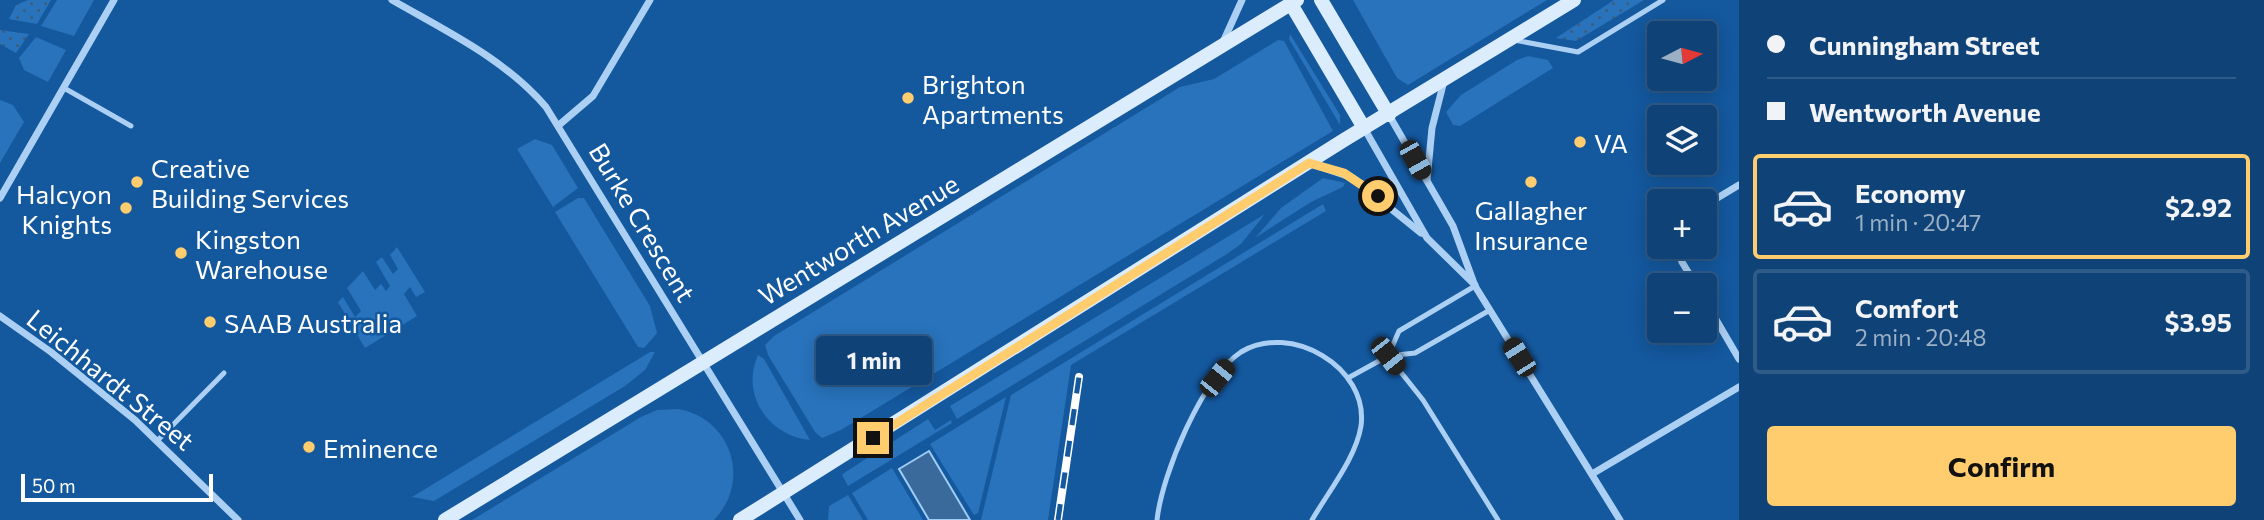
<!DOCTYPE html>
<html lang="en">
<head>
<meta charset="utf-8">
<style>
  body { margin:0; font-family:Commissioner,sans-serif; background:#18497b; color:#f1f3f6; height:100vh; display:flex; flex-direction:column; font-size:26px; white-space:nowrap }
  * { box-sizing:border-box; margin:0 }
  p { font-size:23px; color:#9bb0c5 }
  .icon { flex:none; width:38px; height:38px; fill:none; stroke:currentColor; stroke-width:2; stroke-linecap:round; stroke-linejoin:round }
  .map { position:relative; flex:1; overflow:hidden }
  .details { display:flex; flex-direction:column; background:#0f4276; width:525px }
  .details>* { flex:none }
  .guide { display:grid; align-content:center; height:154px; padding:0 28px; background:#0f4276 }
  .needle { width:46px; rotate:84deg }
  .buttons { position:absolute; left:1647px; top:21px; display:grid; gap:14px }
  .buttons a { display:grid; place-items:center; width:70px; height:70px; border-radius:7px; background:#0f4276; box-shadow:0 4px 18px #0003,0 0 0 2px #2f5b88; font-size:35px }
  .scale { position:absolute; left:21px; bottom:18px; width:192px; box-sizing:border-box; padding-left:7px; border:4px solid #fff; border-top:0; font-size:19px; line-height:24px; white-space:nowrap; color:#fff; -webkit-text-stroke:5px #14589e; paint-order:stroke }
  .end { position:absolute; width:32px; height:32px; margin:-16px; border:9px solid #ffcd6e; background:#111; box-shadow:0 0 0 4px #111 }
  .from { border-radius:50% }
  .bubble { position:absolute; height:49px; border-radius:7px; background:#0f4276; box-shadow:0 4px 18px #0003,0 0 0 2px #2f5b88; font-size:23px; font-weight:700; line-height:49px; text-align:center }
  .car { position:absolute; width:21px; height:42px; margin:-21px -10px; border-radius:9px; box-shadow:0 0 5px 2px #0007; background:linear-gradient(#222 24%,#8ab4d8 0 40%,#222 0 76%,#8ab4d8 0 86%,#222 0) }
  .guide b { display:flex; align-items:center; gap:24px; height:66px; font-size:26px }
  .guide b+b { border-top:2px solid #2f5b88 }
  .guide i { width:18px; height:18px; background:#f1f3f6 }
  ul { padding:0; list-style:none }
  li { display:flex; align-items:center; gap:21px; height:105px; margin:0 14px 10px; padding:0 14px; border:4px solid #2f5b88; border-radius:7px }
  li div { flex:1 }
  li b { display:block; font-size:26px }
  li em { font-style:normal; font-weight:700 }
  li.on { border-color:#ffcd6e }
  li>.icon { width:63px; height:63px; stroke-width:1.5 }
  .button { display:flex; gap:14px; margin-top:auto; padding:14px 28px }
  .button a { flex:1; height:80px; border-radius:7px; background:#ffcd6e; color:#111; font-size:28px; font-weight:700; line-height:80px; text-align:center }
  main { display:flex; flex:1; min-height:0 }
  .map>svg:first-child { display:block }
</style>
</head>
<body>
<main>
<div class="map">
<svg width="1739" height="520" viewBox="0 0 1739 520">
  <defs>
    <pattern id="garden-dots" width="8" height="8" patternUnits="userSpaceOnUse" patternTransform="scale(1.75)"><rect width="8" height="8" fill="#2873bc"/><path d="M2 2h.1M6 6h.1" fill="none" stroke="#3c5e7e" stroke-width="1.8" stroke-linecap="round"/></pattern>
  </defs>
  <rect width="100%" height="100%" fill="#14589e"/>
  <!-- grass -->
  <g fill="#2873bc">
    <polygon points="57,0 94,0 74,36 41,26"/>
    <polygon points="1353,0 1547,0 1408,85 1397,78"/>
    <polygon points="1290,34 1340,115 1340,125 1289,39"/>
    <polygon points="36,37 66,50 48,82 24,70 19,58"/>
    <polygon points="1278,40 1284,41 1333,131 841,430 822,438 815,432 768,355 765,345 774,336 1180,87 1214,79"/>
    <polygon points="1528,56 1548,60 1553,68 1460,126 1453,125 1446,112 1461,95 1517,60"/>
    <polygon points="0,100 13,105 24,122 0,163"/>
    <polygon points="535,139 552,145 578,188 553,207 517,149"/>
    <polygon points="1323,178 1345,183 1343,187 1311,202 1255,238 1281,208"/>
    <polygon points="578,198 584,198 650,306 657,333 644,348 638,347 555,212"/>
    <polygon points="1323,204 1326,211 1071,365 1048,520 981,520 1011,395"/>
    <polygon points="1265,214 1241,244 1227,254 957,419 950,406"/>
    <polygon points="397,247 425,292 416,297 410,287 404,294 417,316 365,348 338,302 343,297 355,317 361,311 347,288 363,271 375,290 381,284 386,291 390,286 376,262 382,257 393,274 398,269 390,255"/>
    <polygon points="650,352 655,352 645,370 625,386 434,501 412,497"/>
    <path d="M 758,355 L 764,359 L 810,440 C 769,436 740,395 758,355 Z"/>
    <polygon points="1006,397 978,513 974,515 930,444"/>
    <path d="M 678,409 C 731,418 752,481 714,520 L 472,520 L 641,417 L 657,410 Z"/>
    <polygon points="928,419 935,430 951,420 952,423 848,486 842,475 844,473"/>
    <polygon points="892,468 923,520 868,520 852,493"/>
    <polygon points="848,495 863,520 828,520 829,506"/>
  </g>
  <!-- garden -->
  <g fill="url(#garden-dots)">
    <polygon points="28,0 51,0 37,24 9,19 16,5"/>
    <polygon points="1614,0 1644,0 1576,41 1556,38"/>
    <polygon points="0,30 29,34 16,53 0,44"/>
  </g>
  <!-- water -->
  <polygon fill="#396a9b" stroke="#9eccf6" stroke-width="2" points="929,451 970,520 929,520 899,469"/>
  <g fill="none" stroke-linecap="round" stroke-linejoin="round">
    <!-- lane -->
    <g stroke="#acd0f3" stroke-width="5">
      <polyline points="1514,40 1578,52 1663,0"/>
      <polyline points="64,88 131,126"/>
      <polyline points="1388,356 1423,400 1498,520"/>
      <polyline points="1388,356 1399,331 1475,286"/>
      <polyline points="1348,378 1388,356 1415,353 1490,310"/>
      <polyline points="158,440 224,373"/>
      <path d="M 1157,520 C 1162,474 1202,378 1241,352 C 1290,322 1369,367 1361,426 C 1356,458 1328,492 1312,520"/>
    </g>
    <!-- street -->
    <g stroke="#acd0f3" stroke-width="7">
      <path d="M 392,0 C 446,31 505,59 546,107 L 800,520"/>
      <polyline points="1223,42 1242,0"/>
      <polyline points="1389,115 1453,226 1475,286 1620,520"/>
      <polyline points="559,125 593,96 650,0"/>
      <polyline points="1364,128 1427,238 1475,285"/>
      <polyline points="1309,163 1353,178 1421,233"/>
      <polyline points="1427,180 1432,128 1444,81"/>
      <polyline points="0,198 114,0"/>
      <polyline points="1704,206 1739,185"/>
      <polyline points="1678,247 1682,262 1696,285"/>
      <polyline points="1704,299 1739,359"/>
      <polyline points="0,316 51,352 135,420 238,520"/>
      <polyline points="1592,474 1739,387"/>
    </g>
    <!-- secondary -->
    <g stroke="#dbecfd" stroke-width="14">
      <polyline points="1321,0 1389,115"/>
      <polyline points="1291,4 1364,128"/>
      <polyline points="445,520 1297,0"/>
      <polyline points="740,520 1344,140 1574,0"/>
    </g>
    <defs>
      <polyline id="rail" points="1058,520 1079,377"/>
    </defs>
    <!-- rail casing -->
    <use href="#rail" stroke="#fff" stroke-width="8"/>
    <!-- rail -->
    <use href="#rail" stroke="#14589e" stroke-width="5" stroke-dasharray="16" stroke-linecap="butt"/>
  </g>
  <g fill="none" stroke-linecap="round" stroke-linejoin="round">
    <!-- route -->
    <polyline stroke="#ffcd6e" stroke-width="9" points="873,438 1309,163 1344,173 1378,196"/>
  </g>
  <!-- markers -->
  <g fill="#ffcd6e" stroke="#14589e" stroke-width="2.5">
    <circle cx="908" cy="98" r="7"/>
    <circle cx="1580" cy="142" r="7"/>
    <circle cx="137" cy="182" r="7"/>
    <circle cx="1531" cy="182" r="7"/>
    <circle cx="126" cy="208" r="7"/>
    <circle cx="181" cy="253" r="7"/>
    <circle cx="210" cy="322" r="7"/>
    <circle cx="309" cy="447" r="7"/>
  </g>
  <g text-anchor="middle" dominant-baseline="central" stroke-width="5" stroke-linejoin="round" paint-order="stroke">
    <!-- poi labels -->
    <g font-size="26" fill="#fff" stroke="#14589e" text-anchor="start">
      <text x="922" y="83">Brighton<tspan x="922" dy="30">Apartments</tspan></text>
      <text x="1594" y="142">VA</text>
      <text x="151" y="167">Creative<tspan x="151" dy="30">Building Services</tspan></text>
      <text x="112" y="193" text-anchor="end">Halcyon<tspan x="112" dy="30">Knights</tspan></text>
      <text x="1531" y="209" text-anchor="middle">Gallagher<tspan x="1531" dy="30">Insurance</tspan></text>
      <text x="195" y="238">Kingston<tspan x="195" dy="30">Warehouse</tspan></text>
      <text x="224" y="322">SAAB Australia</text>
      <text x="323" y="447">Eminence</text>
    </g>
    <!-- street labels -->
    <g font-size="26" fill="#fff" stroke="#14589e">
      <text transform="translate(643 222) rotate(59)">Burke Crescent</text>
      <text transform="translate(858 239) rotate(-31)">Wentworth Avenue</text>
      <text transform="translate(111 379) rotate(39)">Leichhardt Street</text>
    </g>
  </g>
</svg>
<div class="buttons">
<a><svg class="needle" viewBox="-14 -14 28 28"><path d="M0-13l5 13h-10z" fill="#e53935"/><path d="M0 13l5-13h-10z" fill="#9bb0c5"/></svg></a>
<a><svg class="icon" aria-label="layers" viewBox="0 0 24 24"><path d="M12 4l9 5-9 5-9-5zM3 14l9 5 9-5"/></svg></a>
<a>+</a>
<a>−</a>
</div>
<div class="scale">50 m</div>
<i class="end from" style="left:1378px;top:196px"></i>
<i class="end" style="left:873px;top:438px"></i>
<div class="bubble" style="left:816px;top:336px;width:116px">1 min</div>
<i class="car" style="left:1415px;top:160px;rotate:151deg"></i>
<i class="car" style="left:1388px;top:356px;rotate:142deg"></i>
<i class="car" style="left:1519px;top:357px;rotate:328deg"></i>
<i class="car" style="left:1217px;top:378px;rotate:39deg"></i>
</div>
<section class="details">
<div class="guide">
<b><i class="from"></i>Cunningham Street</b>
<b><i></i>Wentworth Avenue</b>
</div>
<ul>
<li class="on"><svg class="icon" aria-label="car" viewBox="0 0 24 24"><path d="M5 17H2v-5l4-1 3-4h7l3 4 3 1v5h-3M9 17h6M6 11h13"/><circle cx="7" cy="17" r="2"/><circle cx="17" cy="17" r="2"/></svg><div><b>Economy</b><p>1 min · 20:47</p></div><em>$2.92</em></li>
<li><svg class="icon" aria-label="car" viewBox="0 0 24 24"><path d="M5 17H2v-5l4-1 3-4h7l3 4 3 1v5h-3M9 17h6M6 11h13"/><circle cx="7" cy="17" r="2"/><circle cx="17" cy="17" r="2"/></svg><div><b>Comfort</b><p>2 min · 20:48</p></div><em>$3.95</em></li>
</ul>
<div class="button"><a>Confirm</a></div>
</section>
</main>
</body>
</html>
